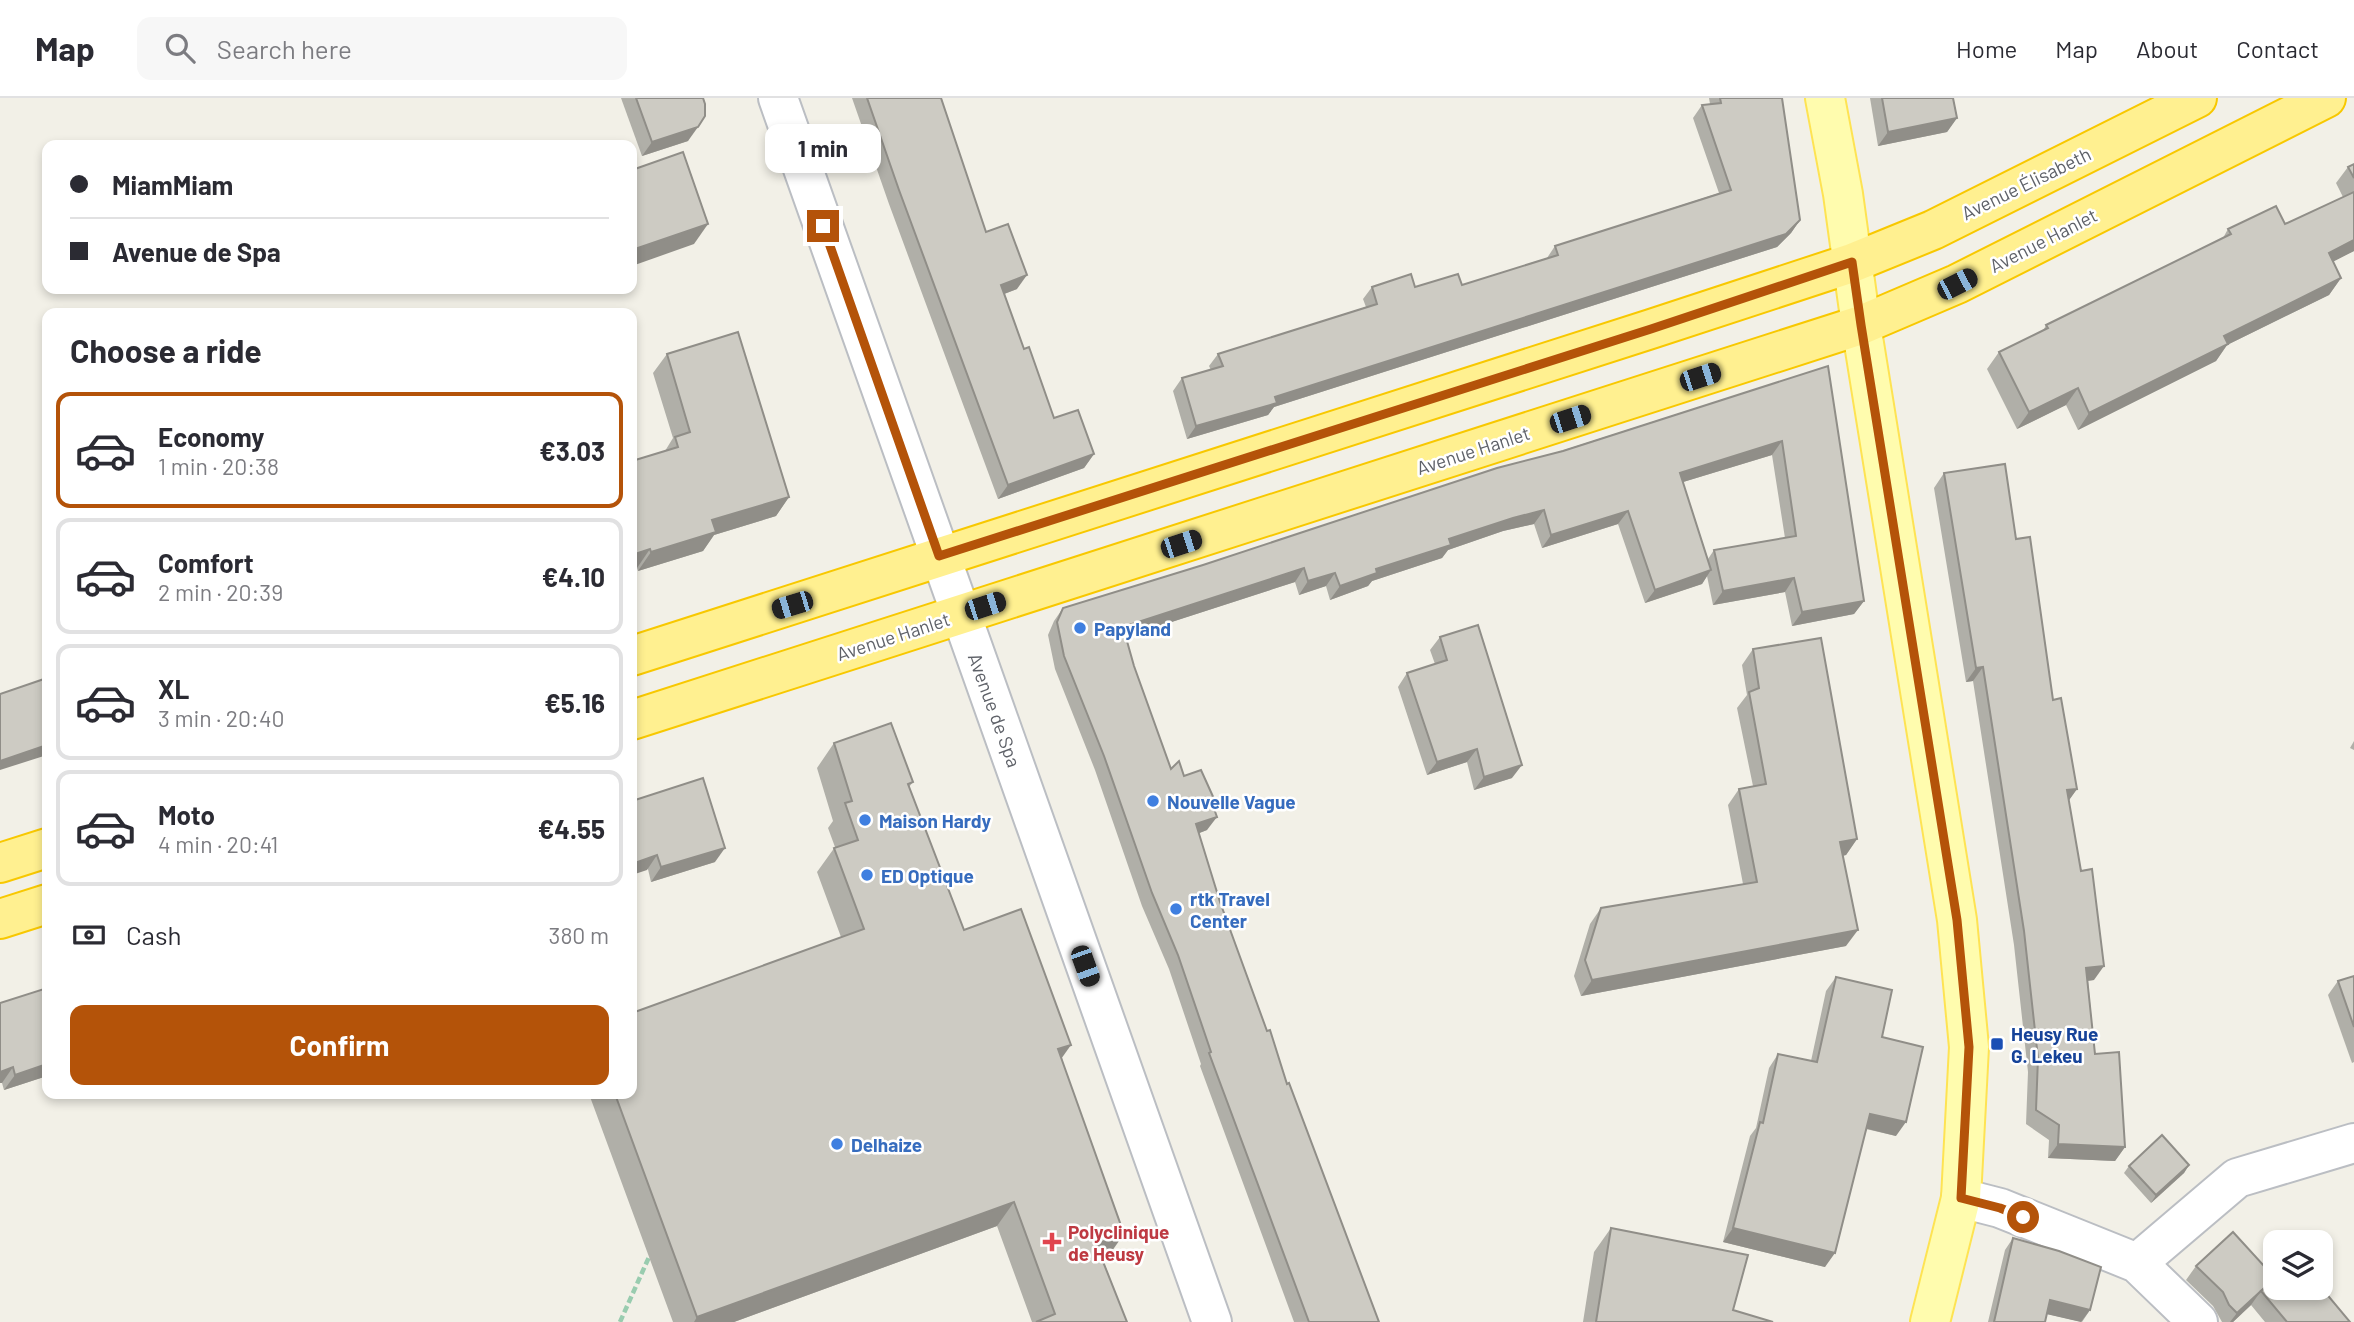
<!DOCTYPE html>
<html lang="en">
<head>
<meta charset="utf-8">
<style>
  body { margin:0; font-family:Barlow,sans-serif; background:#f7f7f7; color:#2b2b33; height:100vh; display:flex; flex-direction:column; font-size:26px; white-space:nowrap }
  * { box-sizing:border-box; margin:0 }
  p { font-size:23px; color:#7c7c81 }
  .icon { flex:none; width:38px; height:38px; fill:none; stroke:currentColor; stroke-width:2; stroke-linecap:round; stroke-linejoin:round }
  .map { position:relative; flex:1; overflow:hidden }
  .sheet { position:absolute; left:42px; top:210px; width:595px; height:791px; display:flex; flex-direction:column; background:#fff; border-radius:14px; box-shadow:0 4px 10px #0003 }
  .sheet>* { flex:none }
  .hud { position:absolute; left:42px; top:42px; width:595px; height:154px; border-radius:14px; box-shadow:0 4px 10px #0003; display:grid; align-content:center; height:154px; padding:0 28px; background:#fff }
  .fabs { position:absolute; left:2263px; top:1132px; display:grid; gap:14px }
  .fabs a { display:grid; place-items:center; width:70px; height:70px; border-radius:14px; background:#fff; box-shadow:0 4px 10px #0003; font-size:35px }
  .end { position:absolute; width:32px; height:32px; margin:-16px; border:9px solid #b45309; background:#fff; box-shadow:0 0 0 4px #fff }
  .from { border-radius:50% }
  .bubble { position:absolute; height:49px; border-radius:14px; background:#fff; box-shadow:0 4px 10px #0003; font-size:23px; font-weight:700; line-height:49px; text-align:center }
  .car { position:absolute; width:21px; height:42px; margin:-21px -10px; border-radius:9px; box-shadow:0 0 5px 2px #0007; background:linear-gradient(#222 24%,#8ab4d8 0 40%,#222 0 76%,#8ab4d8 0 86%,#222 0) }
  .hud b { display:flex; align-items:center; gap:24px; height:66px; font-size:26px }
  .hud b+b { border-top:2px solid #e1e1e2 }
  .hud i { width:18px; height:18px; background:#2b2b33 }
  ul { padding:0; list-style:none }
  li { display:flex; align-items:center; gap:21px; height:116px; margin:0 14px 10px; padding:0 14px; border:4px solid #e1e1e2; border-radius:14px }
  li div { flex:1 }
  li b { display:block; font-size:26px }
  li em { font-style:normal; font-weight:700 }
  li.on { border-color:#b45309 }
  li>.icon { width:63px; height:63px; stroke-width:1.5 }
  h2 { padding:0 28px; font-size:32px; line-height:84px }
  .pay { display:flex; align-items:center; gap:18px; height:77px; padding:0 28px; font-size:26px }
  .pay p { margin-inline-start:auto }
  .action { display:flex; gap:14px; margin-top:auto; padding:14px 28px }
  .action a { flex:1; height:80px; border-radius:14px; background:#b45309; color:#fff; font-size:28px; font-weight:700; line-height:80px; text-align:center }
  header { display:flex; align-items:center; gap:42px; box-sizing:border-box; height:98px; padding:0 35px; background:#fff; border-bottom:2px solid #e1e1e2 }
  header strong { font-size:33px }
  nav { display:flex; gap:38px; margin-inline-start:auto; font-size:24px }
  .search { width:490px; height:63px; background:#f7f7f7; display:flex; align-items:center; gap:18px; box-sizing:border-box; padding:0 24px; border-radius:14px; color:#7c7c81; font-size:26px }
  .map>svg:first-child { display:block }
</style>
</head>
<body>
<header>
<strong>Map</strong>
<div class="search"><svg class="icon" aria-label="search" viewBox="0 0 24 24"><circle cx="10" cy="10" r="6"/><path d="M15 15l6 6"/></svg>Search here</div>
<nav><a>Home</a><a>Map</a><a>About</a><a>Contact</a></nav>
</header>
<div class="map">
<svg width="2354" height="1224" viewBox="0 0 2354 1224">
  <rect width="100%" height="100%" fill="#f2f0e7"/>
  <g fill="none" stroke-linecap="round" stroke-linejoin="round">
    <defs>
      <g id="minor">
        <polyline points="778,0 1212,1224"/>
        <polyline points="1961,1100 2000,1110 2137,1165 2198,1224"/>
        <polyline points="2137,1165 2237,1080 2354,1045"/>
      </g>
      <polyline id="major" points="1825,0 1843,96 1861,227 1957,822 1969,949 1961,1100 1930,1224"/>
      <g id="highway">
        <polyline points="632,558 1651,231 1852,165 1933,132 2197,0"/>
        <polyline points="632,622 1861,227 1957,186 2326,0"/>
        <polyline points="0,765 47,750"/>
        <polyline points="0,821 47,806"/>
      </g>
    </defs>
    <!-- minor casing -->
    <use href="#minor" stroke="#bbbec3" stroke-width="42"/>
    <!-- major casing -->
    <use href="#major" stroke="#fee353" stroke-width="42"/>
    <!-- highway casing -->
    <use href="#highway" stroke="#f8c800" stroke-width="42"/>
    <!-- path -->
    <polyline stroke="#99ccaf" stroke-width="4.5" stroke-dasharray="7 3.5" stroke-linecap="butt" points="620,1224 649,1159"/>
    <!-- minor -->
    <use href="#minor" stroke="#fff" stroke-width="38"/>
    <!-- major -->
    <use href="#major" stroke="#fffcae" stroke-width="38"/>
    <!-- highway -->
    <use href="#highway" stroke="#fff090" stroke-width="38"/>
  </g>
  <!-- wall -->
  <g fill="#b0afa8" fill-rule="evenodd">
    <polygon points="621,0 703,0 688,43 642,58"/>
    <polygon points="852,0 941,0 986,134 1017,191 1004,196 1024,251 1054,320 1094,356 1084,370 998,401 889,106"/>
    <polygon points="1709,0 1782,0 1800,122 1791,135 1777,149 1274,309 1268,317 1187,341 1173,293 1182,280 1211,272 1209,268 1218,256 1366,209 1363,201 1372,189 1415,189 1462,187 1547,160 1555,148 1719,95 1693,20 1702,7 1710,6"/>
    <polygon points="1870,0 1953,0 1957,20 1947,34 1878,48"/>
    <polygon points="2354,66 2354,153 2333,163 2341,180 2329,197 2227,247 2216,263 2078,332 2066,307 2017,331 1987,271 1999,254 2043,233 2046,227 2223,140 2228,131 2285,126 2343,99 2336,85 2348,69"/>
    <polygon points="667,256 789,399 776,418 714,437 703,453 638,473 637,470 665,353 673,340 653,275"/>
    <path d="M 1828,268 L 1864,503 L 1854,516 L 1792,528 L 1785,494 L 1713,507 L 1707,478 L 1702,486 L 1645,505 L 1618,426 L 1542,450 L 1534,426 L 1503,433 L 1448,452 L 1442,460 L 1372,483 L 1368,488 L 1330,502 L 1326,488 L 1299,497 L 1295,484 L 1125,539 L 1134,568 L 1171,671 L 1184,678 L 1215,703 L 1213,707 L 1207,732 L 1199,735 L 1220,804 L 1287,986 L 1379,1224 L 1294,1224 L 1200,968 L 1201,966 L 1169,871 L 1142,808 L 1095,672 L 1055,571 L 1048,537 L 1054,523 L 1063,510 L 1203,467 ZM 1772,357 L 1785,440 L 1714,452 L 1708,461 L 1683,384 Z"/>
    <polygon points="1944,375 2016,441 2053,602 2077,691 2069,702 2094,882 2088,883 2095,956 2125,1049 2115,1063 2048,1060 2049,1042 2026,1026 2028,974 2014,847 1973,583 1966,584 1934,390"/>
    <polygon points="1440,539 1512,680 1474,692 1467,664 1427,677 1398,589 1407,575 1435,566 1430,552"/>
    <polygon points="1753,551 1857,741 1846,757 1842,758 1846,848 1581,898 1574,878 1590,826 1601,810 1743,786 1728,707 1739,691 1753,688 1737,610 1747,597 1742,567"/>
    <polygon points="2354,643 2354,652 2350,650"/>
    <polygon points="834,645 913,684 909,689 964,832 1062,960 1107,1160 1103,1162 1127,1224 1032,1224 997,1128 734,1224 673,1224 589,996 632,996 841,839 817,774 835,749 828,730 833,723 817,670"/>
    <polygon points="632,703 715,764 651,784"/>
    <polygon points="2354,878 2354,964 2352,965 2328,897 2338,883"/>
    <polygon points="1836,879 1882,939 1896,1038 1866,1031 1825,1169 1723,1144 1750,1038 1756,1030 1769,970 1778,956 1811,963 1826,893"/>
    <polygon points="0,905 47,978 4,992 2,985"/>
    <polygon points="2189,1067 2184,1075 2151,1105 2124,1075 2129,1068"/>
    <polygon points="1611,1130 1733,1212 1773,1224 1583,1224 1594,1154"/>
    <polygon points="2013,1140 2090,1212 2082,1224 2047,1216 2045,1224 1988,1224 2005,1152"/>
    <polygon points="2196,1168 2275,1180 2350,1224 2265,1224 2251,1207 2233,1224 2222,1224 2213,1208 2186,1182"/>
  </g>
  <!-- shaded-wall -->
  <g fill="#908e88">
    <polygon points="1957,20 1947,34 1878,48 1888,34"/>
    <polygon points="698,29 688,43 642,58 652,44"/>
    <polygon points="1800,122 1791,135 1777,149 1274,309 1268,317 1187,341 1196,328 1275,299"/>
    <polygon points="708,126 694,146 632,168 632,152"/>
    <polygon points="2354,142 2354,153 2317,172 2329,155"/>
    <polygon points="1027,177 1017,191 991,201 1001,187"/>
    <polygon points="2341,180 2329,197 2227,247 2216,263 2078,332 2089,315 2224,238"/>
    <polygon points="2078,290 2066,307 2017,331 2029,314"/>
    <polygon points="1782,343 1772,357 1670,388 1680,375"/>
    <polygon points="1094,356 1084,370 998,401 1008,387"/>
    <polygon points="789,399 776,418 714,437 703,453 638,473 651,454 712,422"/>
    <polygon points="1544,412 1534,426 1503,433 1448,452 1442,460 1372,483 1368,488 1330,502 1340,488 1376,471 1449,441 1513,420"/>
    <polygon points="1628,413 1618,426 1542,450 1551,437"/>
    <polygon points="650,451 637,470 632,472 632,457"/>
    <polygon points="1304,470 1295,484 1113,543 1123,529"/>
    <polygon points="1711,472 1702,486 1645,505 1655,492"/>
    <polygon points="1335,475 1326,488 1299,497 1308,483"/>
    <polygon points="1794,480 1785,494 1713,507 1723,493"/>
    <polygon points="1864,503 1854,516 1792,528 1802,514"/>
    <polygon points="1983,569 1973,583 1966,584 1976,570"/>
    <polygon points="47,647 47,657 0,672 0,663"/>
    <polygon points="1477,651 1467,664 1427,677 1437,664"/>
    <polygon points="1522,667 1512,680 1474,692 1484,679"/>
    <polygon points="2077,691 2067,705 2067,692"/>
    <polygon points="1217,719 1207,732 1187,740 1196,726"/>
    <polygon points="1857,741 1846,757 1828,761 1840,744"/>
    <polygon points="725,750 715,764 651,784 661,769"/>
    <polygon points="657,757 647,772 632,777 632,766"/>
    <polygon points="1858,832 1846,848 1581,898 1592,882"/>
    <polygon points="2104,868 2094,882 2076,884 2086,870"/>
    <polygon points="1071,947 1054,971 1058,951"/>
    <polygon points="47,966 47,978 4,992 15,977"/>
    <polygon points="13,969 2,985 0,985 0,974"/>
    <polygon points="1870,1016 1906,1024 1896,1038 1860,1029"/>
    <polygon points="2058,1046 2125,1049 2115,1063 2048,1060"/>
    <polygon points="2189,1067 2184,1075 2151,1105 2156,1097"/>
    <polygon points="1014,1104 997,1128 734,1224 694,1224 697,1219"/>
    <polygon points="1733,1130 1835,1155 1825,1169 1723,1144"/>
    <polygon points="1124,1136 1107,1160 1079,1170 1096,1146"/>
    <polygon points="2261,1193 2251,1207 2233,1224 2230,1224 2237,1215"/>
    <polygon points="2050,1202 2090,1212 2081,1224 2042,1215"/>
  </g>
  <!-- building -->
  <g fill="#cdcbc3" stroke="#908e88" stroke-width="2">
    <polygon points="636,0 703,0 705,6 705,18 698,29 652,44"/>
    <polygon points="867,0 941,0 986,134 1008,126 1027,177 1001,187 1024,251 1029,249 1054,320 1078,312 1094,356 1008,387 899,92"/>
    <polygon points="1720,0 1782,0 1800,122 1786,136 1275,299 1277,305 1196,328 1182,280 1223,268 1218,256 1377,206 1372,189 1411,176 1415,189 1458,176 1462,187 1558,157 1555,148 1731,92 1702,7 1721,5"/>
    <polygon points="1882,0 1953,0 1957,20 1888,34"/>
    <polygon points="683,54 708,126 632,152 632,72"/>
    <polygon points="2354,66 2354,80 2348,69"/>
    <polygon points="2354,94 2354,142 2329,155 2341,180 2224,238 2228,246 2089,315 2078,290 2029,314 1999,254 2048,230 2046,227 2231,136 2228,131 2276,108 2285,126"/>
    <polygon points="738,234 789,399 712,422 716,434 651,454 650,451 632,457 632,363 678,349 675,339 690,334 667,256"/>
    <polygon points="1828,268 1864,503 1802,514 1794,480 1723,493 1714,452 1796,438 1782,343 1680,375 1711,472 1655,492 1628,413 1551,437 1544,412 1513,420 1449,441 1451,447 1376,471 1377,475 1340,488 1335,475 1308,483 1304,470 1123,529 1134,568 1171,671 1179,663 1184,678 1201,672 1215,703 1212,705 1217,719 1196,726 1220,804 1267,933 1270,932 1287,986 1289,985 1379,1224 1309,1224 1209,955 1211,954 1178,857 1152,795 1104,658 1064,558 1057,524 1063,510 1203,467 1497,370 1563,353"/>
    <polygon points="2005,366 2016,441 2030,439 2053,602 2061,600 2077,691 2067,692 2081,773 2092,771 2104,868 2086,870 2095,956 2119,954 2125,1049 2058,1046 2059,1027 2036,1012 2038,960 2024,833 1983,569 1976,570 1944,375"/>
    <polygon points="1478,527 1522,667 1484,679 1477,651 1437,664 1407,575 1447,562 1440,539"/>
    <polygon points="1821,540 1857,741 1840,744 1858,832 1592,882 1585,862 1601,810 1757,784 1739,691 1766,686 1749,594 1759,590 1753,551"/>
    <polygon points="47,580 47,647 0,663 0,596"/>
    <polygon points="891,625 913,684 908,686 964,832 1021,811 1071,947 1058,951 1124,1136 1096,1146 1127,1224 1036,1224 1055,1216 1014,1104 697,1219 615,996 632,996 632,915 864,831 834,750 858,742 845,705 852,703 834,645"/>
    <polygon points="703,680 725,750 661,769 657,757 632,766 632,703"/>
    <polygon points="2354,878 2354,929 2338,883"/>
    <polygon points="1836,879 1892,892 1882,939 1923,949 1906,1024 1870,1016 1835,1155 1733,1130 1760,1024 1763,1025 1778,956 1817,964"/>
    <polygon points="47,890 47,966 15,977 13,969 0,974 0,905"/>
    <polygon points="2162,1037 2189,1067 2156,1097 2129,1068"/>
    <polygon points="1611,1130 1748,1157 1733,1212 1773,1224 1596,1224"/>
    <polygon points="2233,1134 2275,1180 2237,1215 2229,1207 2223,1194 2196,1168"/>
    <polygon points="2013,1140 2059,1153 2101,1169 2090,1212 2050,1202 2045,1224 1994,1224"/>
    <polygon points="2275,1182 2275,1190 2320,1190 2320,1188 2350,1224 2287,1224 2261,1193"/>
  </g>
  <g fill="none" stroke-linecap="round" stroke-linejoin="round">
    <!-- route -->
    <polyline stroke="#b45309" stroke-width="9" points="823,128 939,458 1651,231 1852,164 1861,227 1957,822 1969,949 1961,1100 2000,1110 2023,1119"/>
  </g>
  <!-- markers -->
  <g fill="#3f7fe0" stroke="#fff" stroke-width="2.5">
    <circle cx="1080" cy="530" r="7"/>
    <circle cx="1153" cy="703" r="7"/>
    <circle cx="865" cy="722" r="7"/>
    <circle cx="867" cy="777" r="7"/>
    <circle cx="1176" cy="811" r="7"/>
    <circle cx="837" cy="1046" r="7"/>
  </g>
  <rect fill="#1a4fb4" stroke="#fff" stroke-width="2.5" x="1990" y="939" width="14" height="14" rx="3.5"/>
  <path fill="#e0444e" stroke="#fff" stroke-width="2.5" d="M1048.5 1133.5h7v7h7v7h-7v7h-7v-7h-7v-7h7z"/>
  <g text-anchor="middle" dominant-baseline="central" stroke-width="5" stroke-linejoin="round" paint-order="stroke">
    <!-- street labels -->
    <g font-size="19" fill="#5e6168" stroke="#fff">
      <text transform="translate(2026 85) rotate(-26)">Avenue Élisabeth</text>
      <text transform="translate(2043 142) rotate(-27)">Avenue Hanlet</text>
      <text transform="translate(1473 352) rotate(-18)">Avenue Hanlet</text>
      <text transform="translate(893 538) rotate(-18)">Avenue Hanlet</text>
      <text transform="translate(995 612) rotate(70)">Avenue de Spa</text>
    </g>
    <!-- shop labels -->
    <g font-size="19" font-weight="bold" fill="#366cbe" stroke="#fff" text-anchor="start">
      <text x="1094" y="530">Papyland</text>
      <text x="1167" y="703">Nouvelle Vague</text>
      <text x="879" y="722">Maison Hardy</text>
      <text x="881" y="777">ED Optique</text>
      <text x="1190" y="800">rtk Travel<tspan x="1190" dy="22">Center</tspan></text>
      <text x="851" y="1046">Delhaize</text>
    </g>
    <!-- transit labels -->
    <g font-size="19" font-weight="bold" fill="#164399" stroke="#fff" text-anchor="start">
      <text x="2011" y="935">Heusy Rue<tspan x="2011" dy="22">G. Lekeu</tspan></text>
    </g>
    <!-- health labels -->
    <g font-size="19" font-weight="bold" fill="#be3a42" stroke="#fff" text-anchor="start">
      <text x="1068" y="1133">Polyclinique<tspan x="1068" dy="22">de Heusy</tspan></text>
    </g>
  </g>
</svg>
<div class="fabs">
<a><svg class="icon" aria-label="layers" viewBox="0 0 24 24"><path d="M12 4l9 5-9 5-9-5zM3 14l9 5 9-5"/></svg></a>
</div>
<i class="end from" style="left:2023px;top:1119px"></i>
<i class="end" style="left:823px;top:128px"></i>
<div class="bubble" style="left:765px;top:26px;width:116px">1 min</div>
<i class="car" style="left:1957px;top:186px;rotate:63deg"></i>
<i class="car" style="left:1700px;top:279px;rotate:72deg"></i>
<i class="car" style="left:1570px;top:321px;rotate:72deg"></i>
<i class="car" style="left:1181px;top:446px;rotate:72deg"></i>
<i class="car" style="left:792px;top:507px;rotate:253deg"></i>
<i class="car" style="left:985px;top:508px;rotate:72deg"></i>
<i class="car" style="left:1085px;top:868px;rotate:160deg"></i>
<div class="hud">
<b><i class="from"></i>MiamMiam</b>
<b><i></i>Avenue de Spa</b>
</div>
<section class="sheet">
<h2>Choose a ride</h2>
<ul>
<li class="on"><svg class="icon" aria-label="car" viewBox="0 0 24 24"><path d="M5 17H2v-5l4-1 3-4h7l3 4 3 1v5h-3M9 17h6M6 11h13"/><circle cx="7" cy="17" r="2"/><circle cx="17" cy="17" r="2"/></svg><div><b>Economy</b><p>1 min · 20:38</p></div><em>€3.03</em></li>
<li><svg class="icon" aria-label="car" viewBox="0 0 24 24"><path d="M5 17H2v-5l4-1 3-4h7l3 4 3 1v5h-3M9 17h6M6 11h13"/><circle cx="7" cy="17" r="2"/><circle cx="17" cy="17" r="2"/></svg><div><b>Comfort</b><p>2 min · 20:39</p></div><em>€4.10</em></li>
<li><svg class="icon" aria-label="car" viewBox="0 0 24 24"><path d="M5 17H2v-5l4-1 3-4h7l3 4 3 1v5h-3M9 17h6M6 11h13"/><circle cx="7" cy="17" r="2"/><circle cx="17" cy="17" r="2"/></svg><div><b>XL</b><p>3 min · 20:40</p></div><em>€5.16</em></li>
<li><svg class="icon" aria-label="car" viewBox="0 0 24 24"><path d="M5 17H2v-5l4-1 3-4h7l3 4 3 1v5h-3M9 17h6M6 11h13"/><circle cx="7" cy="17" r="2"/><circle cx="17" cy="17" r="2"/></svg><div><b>Moto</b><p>4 min · 20:41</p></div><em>€4.55</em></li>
</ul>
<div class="pay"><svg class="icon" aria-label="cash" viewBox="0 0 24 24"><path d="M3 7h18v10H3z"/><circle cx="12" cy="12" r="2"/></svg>Cash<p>380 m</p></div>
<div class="action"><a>Confirm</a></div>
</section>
</div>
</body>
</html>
